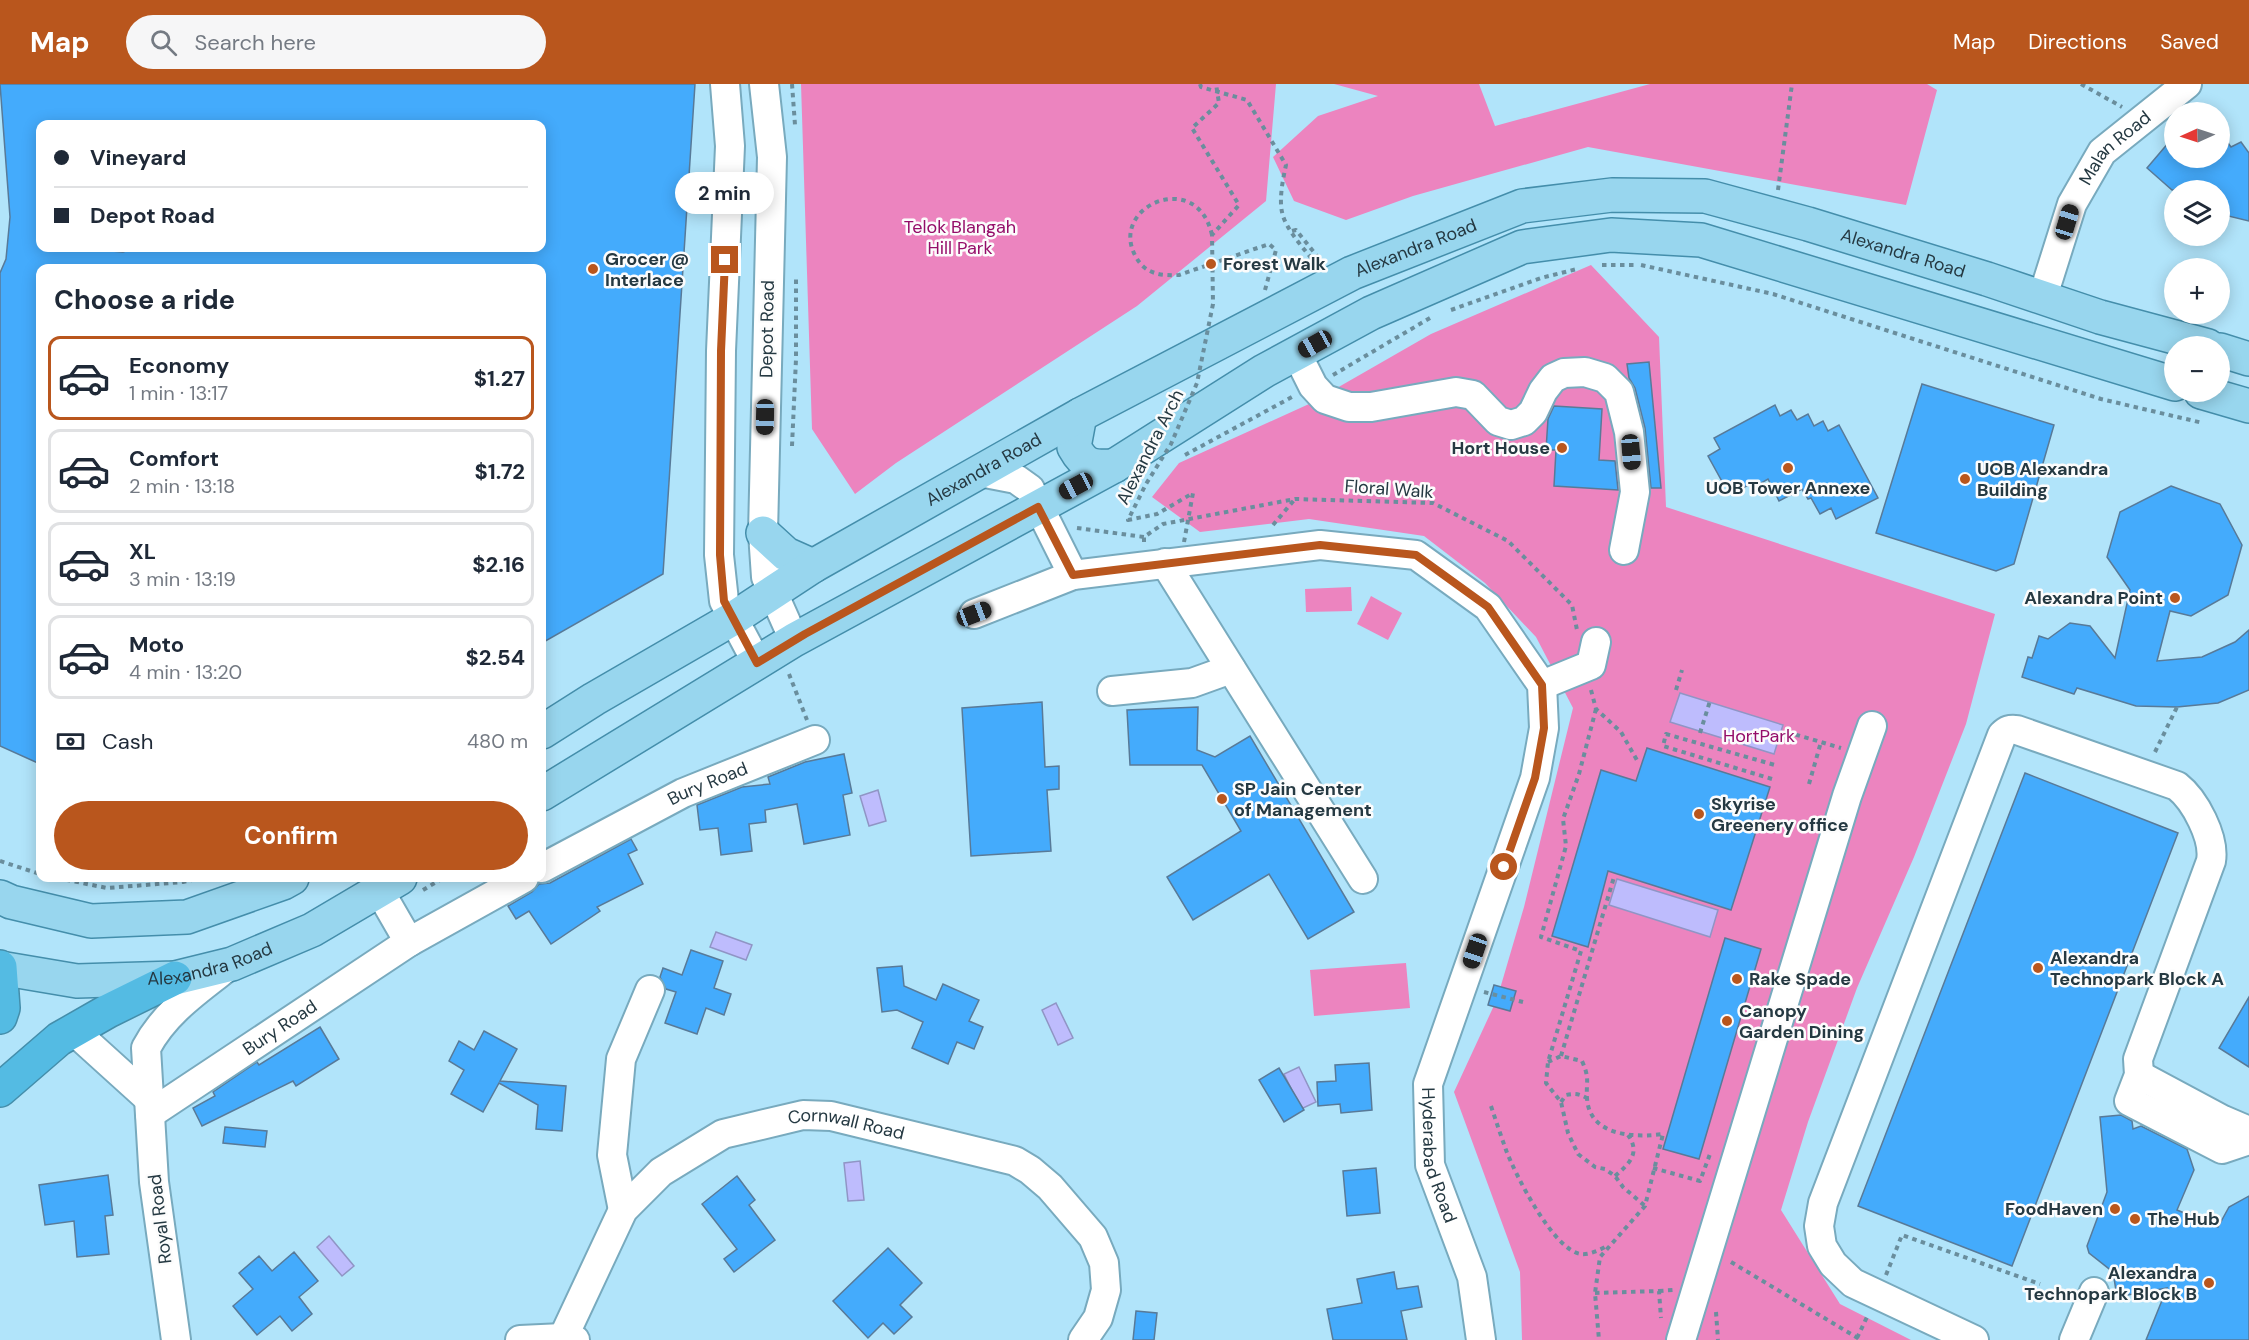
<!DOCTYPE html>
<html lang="en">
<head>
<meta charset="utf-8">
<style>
  body { margin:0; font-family:"DM Sans",sans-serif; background:#f6f6f7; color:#1f2937; height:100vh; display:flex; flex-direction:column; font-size:22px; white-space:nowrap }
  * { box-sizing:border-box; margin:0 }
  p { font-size:20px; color:#747a83 }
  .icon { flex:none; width:33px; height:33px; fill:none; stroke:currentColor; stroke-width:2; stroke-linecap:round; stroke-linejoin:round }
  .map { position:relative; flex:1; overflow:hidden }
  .details { position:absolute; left:36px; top:180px; width:510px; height:618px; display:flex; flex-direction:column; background:#fff; border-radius:12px; box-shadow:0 3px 15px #0003 }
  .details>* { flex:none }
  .guide { position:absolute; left:36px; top:36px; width:510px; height:132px; border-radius:12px; box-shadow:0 3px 15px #0003; display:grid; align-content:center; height:132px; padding:0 18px; background:#fff }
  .needle { width:39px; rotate:267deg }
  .controls { position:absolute; left:2164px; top:18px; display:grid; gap:12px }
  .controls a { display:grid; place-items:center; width:66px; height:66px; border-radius:50%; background:#fff; box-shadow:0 3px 15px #0003; font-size:30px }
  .end { position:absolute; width:27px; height:27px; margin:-14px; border:8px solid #b9561d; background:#fff; box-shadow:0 0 0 3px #fff }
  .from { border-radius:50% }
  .bubble { position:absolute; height:42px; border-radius:21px; background:#fff; box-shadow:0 3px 15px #0003; font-size:20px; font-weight:700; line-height:42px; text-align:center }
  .car { position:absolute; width:18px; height:36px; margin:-18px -9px; border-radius:8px; box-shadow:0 0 4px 2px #0007; background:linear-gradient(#222 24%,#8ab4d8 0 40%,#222 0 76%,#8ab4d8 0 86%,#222 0) }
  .guide b { display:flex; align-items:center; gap:21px; height:57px; font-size:22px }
  .guide b+b { border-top:2px solid #e0e1e3 }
  .guide i { width:15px; height:15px; background:#1f2937 }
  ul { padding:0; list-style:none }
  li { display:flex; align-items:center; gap:18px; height:84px; margin:0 12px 9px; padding:0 6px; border:3px solid #e0e1e3; border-radius:12px }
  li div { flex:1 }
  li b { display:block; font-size:22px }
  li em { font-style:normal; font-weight:700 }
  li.current { border-color:#b9561d }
  li>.icon { width:54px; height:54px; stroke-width:1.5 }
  h2 { padding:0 18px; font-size:27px; line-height:72px }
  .pay { display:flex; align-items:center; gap:15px; height:66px; padding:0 18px; font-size:22px }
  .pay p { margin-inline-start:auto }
  .action { display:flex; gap:12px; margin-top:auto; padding:12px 18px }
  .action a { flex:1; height:69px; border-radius:36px; background:#b9561d; color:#fff; font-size:24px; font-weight:700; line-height:69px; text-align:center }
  header { display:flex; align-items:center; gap:36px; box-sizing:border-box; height:84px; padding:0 30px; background:#b9561d; color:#fff }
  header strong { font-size:28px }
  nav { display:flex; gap:33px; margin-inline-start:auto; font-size:21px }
  .search { width:420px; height:54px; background:#f6f6f7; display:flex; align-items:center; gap:15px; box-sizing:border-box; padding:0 21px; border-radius:33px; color:#747a83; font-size:22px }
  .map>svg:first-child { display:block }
</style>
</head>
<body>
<header>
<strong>Map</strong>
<div class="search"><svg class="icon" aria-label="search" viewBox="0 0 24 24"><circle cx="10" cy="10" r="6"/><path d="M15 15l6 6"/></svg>Search here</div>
<nav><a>Map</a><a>Directions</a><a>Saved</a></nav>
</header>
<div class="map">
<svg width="2249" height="1256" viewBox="0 0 2249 1256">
  <rect width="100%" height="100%" fill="#b1e4fa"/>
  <!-- green -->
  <g fill="#ec84bf">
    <polygon points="801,0 1276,0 1266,117 1137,222 896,379 855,410 812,345"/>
    <polygon points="1334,0 1479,0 1495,42 1650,0 1927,0 1937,6 1906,121 1588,63 1413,112 1346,136 1294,117 1273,73 1318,32 1378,12"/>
    <polygon points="1591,181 1659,253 1666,423 1995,530 1966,640 1914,773 1857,904 1808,1038 1781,1126 1840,1220 1911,1256 1522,1256 1520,1188 1454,1008 1497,915 1524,823 1573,624 1536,553 1485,499 1424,452 1309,435 1200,448 1152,413 1179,379 1309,320 1431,250"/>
    <polygon points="1351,503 1352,527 1306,528 1305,505"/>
    <polygon points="1371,512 1402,529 1388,556 1357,540"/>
    <polygon points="1406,879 1410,924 1314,932 1310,886"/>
  </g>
  <!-- water -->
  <g fill="#bebcfd" stroke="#9095c5" stroke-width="1.5">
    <polygon points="1680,609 1783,641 1774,670 1670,638"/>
    <polygon points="878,706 886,737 869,742 860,712"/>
    <polygon points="1617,795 1718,826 1710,853 1609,821"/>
    <polygon points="716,848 752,861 746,876 710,863"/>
    <polygon points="1056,919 1073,954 1058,961 1042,926"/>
    <polygon points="1299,983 1316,1018 1301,1025 1284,990"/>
    <polygon points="860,1077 864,1116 848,1117 844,1079"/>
    <polygon points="329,1152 354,1182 342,1192 317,1163"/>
  </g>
  <!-- building -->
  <g fill="#44abfc" stroke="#587a98" stroke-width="1.5" fill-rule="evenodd">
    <path d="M 0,0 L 695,0 L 663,490 L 542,559 L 542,184 L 40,184 L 40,680 L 0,662 L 0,189 L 6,175 L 10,133 ZM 40,40 L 542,40 L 542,164 L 135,164 L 123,168 L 99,166 L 93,164 L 40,164 Z"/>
    <polygon points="2220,48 2231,63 2241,58 2249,69 2249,137 2220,130 2220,106 2172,106 2147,84 2175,51 2175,74 2220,74"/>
    <polygon points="1649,278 1661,404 1651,404 1645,344 1635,304 1629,294 1627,280"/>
    <polygon points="1922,300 2054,341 2014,480 1996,487 1876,449"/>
    <polygon points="1775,321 1780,332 1791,326 1797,336 1808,330 1814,342 1823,337 1828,347 1839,341 1878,414 1836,435 1831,424 1820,430 1811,414 1808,415 1802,405 1779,417 1768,395 1758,401 1756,397 1739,406 1734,396 1724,401 1708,372 1720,365 1714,354"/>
    <polygon points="1554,322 1602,325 1599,376 1615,377 1618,406 1554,402 1556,366 1546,366 1548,335"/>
    <polygon points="2171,402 2220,420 2242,461 2228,511 2191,532 2170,527 2157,577 2202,573 2235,558 2249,546 2249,606 2218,619 2177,623 2136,622 2077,604 2074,610 2022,593 2028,573 2032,574 2039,552 2048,555 2070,539 2090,542 2115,574 2130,506 2107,473 2120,428"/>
    <polygon points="1042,618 1045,683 1059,682 1059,705 1047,706 1051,767 971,772 962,624"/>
    <polygon points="1198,623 1197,666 1215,673 1250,652 1354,828 1308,855 1269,790 1193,836 1167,793 1241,747 1202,681 1130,681 1127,626"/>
    <polygon points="1647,664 1770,703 1731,826 1608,787 1588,863 1552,852 1601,686 1636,697"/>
    <polygon points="844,670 852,709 843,711 850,751 804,760 797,720 765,726 766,738 749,740 752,767 721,771 718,744 700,746 697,721 742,703 770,700 768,693 805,678"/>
    <polygon points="2025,689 2178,749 2012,1182 1858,1122"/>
    <polygon points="631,755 637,766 628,770 643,800 597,823 600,827 551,860 529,827 516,835 508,822 532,808 539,800 550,799"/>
    <polygon points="1725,854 1761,865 1699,1075 1663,1065"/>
    <polygon points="691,866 723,877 714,904 731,910 724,931 706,924 697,950 665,939 676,908 666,905 660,893 663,884 682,891"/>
    <polygon points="902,882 904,902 936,916 943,900 979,916 969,937 983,943 974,965 957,958 948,980 912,964 923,938 897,926 882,928 877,884"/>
    <polygon points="1494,901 1516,907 1510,927 1488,921"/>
    <polygon points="2249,913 2249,983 2219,964"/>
    <polygon points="320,943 339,975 296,1002 293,997 202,1042 193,1024 215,1012 213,1008 257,978 259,981"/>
    <polygon points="484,947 517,965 500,997 566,1002 562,1047 536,1045 538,1021 499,999 483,1028 451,1010 464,986 449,977 459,957 474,966"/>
    <polygon points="1369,979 1372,1026 1341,1029 1340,1020 1318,1022 1317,998 1336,997 1335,981"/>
    <polygon points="1279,984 1304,1026 1284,1038 1259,996"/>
    <polygon points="2121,1031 2132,1037 2133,1045 2141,1042 2187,1065 2194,1086 2177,1126 2218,1143 2229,1123 2249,1112 2249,1256 2146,1256 2167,1204 2117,1213 2113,1188 2089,1169 2087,1162 2107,1108 2100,1033"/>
    <polygon points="225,1043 267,1047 265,1063 223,1059"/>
    <polygon points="1376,1084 1380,1129 1347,1132 1343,1087"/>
    <polygon points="108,1091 113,1131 105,1132 109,1170 77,1173 74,1137 45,1141 39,1101"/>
    <polygon points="737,1092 755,1116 749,1121 775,1156 734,1188 724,1175 737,1165 702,1120"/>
    <polygon points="888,1164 922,1199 900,1221 912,1233 894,1250 883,1239 868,1254 833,1217"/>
    <polygon points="294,1168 318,1197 299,1213 312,1230 292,1247 280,1232 257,1251 233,1222 253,1205 239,1189 259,1172 272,1187"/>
    <polygon points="1394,1188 1397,1205 1418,1202 1422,1223 1401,1227 1407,1256 1333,1256 1327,1225 1362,1219 1357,1195"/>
    <polygon points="1136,1227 1157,1229 1154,1256 1133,1256"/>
  </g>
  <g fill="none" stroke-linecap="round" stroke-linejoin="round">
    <defs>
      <g id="minor">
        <polyline points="725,0 730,62 721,267 719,471 724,517 757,579"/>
        <polyline points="764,0 772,73 763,449 766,493 794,556"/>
        <path id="s1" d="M 2043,212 L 2072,120 L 2102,68 L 2187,0"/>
        <polyline points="1297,270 1313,302 1325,315 1349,323 1371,323 1456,308 1473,311 1498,337 1511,341 1524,337 1533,328 1543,307 1553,294 1564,289 1585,288 1605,294 1619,308 1629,348 1635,408 1624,466"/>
        <polyline points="980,388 1016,395 1030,405 1073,491"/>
        <polyline points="1165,479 1363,795"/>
        <path id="s2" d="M 974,530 L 1073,491 L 1320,461 L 1416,471 L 1488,523 L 1542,601 L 1544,644 L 1535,694 L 1428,1000 L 1430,1081 L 1472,1193 L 1481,1256"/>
        <polyline points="1542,601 1591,581 1596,558"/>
        <polyline points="1112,607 1192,599 1231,585"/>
        <path id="s3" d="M 542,784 L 683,709 L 815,656"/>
        <polyline points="379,806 409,858"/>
        <polyline points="74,947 148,1014"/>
        <polyline points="2139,991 2223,1036 2249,1047"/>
        <path id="s4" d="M 150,1030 L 409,858 L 524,794"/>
        <polyline points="623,1126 612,1071 621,975 650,906"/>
        <path id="s5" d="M 563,1254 L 623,1126 L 661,1088 L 723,1050 L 803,1031 L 831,1032 L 1015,1077 L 1030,1086 L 1050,1103 L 1093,1153 L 1104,1179 L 1106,1206 L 1098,1234 L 1083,1256"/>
        <path d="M 176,1256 L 154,1098 L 146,964 C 165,928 198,906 230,881"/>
        <polyline points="520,1256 563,1254 575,1256"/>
        <polyline points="1681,1256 1847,712 1872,642"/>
        <path d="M 1974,1256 L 1853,1199 L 1833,1180 L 1822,1162 L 1819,1142 L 1823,1119 L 2002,651 C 2007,646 2010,645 2017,646 L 2177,702 C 2195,716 2215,754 2211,777 L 2138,975 L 2139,991 L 2129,1017 L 2222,1065 L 2249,1056"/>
        <polyline points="2074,1256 2094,1208"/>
      </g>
      <g id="major">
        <polyline points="2220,266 2249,275"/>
        <polyline points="2201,308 2249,322"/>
        <path d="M 1080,331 L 1074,363 C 1085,383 1092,383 1114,382"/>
        <polyline points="763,449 786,470 813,482"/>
        <path id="s6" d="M 542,648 L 594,615 L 734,534 L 813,482 L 1080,331 L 1352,189 L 1522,122 L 1612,111 L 1705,112 L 1808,140 L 1987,195 L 2100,233 L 2208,262"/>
        <polyline points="542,710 794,556 1114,382 1264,287 1371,229 1522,163 1611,151 1701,156 2175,300"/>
        <polyline points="0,813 11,818 91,837 187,833 283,799 292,794"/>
        <path id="s7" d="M 0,884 L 77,897 L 175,894 L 232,880 L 312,846 L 400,794"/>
      </g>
      <g id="highway">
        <polyline points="0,883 3,924 0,933"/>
        <polyline points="0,1006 59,955 108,927 175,894"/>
      </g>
    </defs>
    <!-- minor casing -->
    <use href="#minor" stroke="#78aabe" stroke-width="32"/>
    <!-- major casing -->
    <use href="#major" stroke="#448eab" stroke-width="36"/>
    <!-- highway casing -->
    <use href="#highway" stroke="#448eab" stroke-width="36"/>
    <!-- path -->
    <g stroke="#6a8e9d" stroke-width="4" stroke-dasharray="4.5 4.5" stroke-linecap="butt">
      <polyline points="792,0 795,41"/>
      <path d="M 1200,0 L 1201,3 L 1247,16 L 1286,81 C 1283,95 1279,114 1282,128 C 1285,145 1306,167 1316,180"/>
      <polyline points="2081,0 2122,23"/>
      <polyline points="1778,106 1792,0"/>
      <polyline points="1292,147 1296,146 1321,177"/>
      <path d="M 1212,151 C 1197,83 1107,123 1136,173 C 1145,190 1161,192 1179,191 L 1269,160 L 1276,166 L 1265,206"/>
      <polyline points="1602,181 1634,181"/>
      <polyline points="1641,181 1773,210 2101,315 2203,339"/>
      <polyline points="1451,226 1541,194 1577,185"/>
      <polyline points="1333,291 1430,234"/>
      <polyline points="792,362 796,275 796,193"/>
      <polyline points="1185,371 1292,313"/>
      <polyline points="1273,441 1295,415"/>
      <polyline points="1077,444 1144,453"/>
      <polyline points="1144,458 1144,453 1163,440 1295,415 1433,419 1508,457 1572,521 1577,546"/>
      <polyline points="789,590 807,636"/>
      <polyline points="1591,606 1596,625 1621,648 1638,678"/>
      <polyline points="1676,606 1682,586"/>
      <polyline points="1596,625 1579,690 1563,735 1566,762 1541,853 1581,867 1548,978 1546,999 1561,1018 1568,1049 1578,1070 1595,1083 1605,1085 1615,1092 1623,1103 1645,1122"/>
      <polyline points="1787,648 1841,664"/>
      <polyline points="1700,649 1710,617"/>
      <polyline points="2155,668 2177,623"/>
      <polyline points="1772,695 1663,662 1666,650 1775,681"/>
      <polyline points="1809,700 1821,658"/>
      <polyline points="0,777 40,790"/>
      <polyline points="57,794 107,804 183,798 201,794"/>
      <polyline points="423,806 443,794"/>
      <polyline points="1484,908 1523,918"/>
      <polyline points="1561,972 1614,793"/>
      <path d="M 1548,978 L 1561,972 L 1582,977 C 1590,995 1586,996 1587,1014 C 1589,1052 1634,1054 1663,1050 L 1645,1122 L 1600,1173 L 1595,1209 L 1599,1256"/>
      <path d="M 1561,1018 L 1566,1011 C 1575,1009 1579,1010 1587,1014"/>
      <path d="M 1491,1022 C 1496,1037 1501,1052 1506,1066 C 1515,1090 1554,1167 1581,1170 C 1589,1171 1600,1166 1607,1162"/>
      <polyline points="1653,1084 1700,1097 1710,1070"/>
      <path d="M 1615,1092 C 1629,1080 1641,1069 1628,1051"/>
      <polyline points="1731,1178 1861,1256"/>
      <polyline points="1886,1191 1902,1151 2040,1200"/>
      <polyline points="1659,1207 1673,1206"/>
      <polyline points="1595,1209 1659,1207 1661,1234"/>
      <polyline points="1716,1228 1718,1256"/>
      <polyline points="1857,1254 1867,1233"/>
    </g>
    <!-- minor -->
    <use href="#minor" stroke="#fff" stroke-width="28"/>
    <!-- major -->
    <use href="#major" stroke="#98d6ee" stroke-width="33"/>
    <!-- highway -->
    <use href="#highway" stroke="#54bbe3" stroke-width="33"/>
    <!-- path-bridge -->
    <polyline stroke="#6a8e9d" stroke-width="4" stroke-dasharray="4.5 4.5" stroke-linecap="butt" points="1184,458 1193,409 1157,430 1128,436 1146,400 1171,360 1197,299 1213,220 1212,151 1239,121 1192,44 1219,19 1216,0"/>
  </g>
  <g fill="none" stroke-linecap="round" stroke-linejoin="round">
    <!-- route -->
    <polyline stroke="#b9561d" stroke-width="8" points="725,176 721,267 720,471 724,517 757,579 805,550 1038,423 1073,491 1320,461 1416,471 1488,523 1542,601 1544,644 1535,694 1504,783"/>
  </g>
  <!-- markers -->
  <g fill="#b9561d" stroke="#fcfcfc" stroke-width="2">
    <circle cx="1211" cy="180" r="6"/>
    <circle cx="593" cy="185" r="6"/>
    <circle cx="1562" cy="364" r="6"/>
    <circle cx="1788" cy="384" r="6"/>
    <circle cx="1965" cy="395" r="6"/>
    <circle cx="2175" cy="514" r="6"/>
    <circle cx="1222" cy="715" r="6"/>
    <circle cx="1699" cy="730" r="6"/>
    <circle cx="2038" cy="884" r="6"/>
    <circle cx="1737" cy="895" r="6"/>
    <circle cx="1727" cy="937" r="6"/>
    <circle cx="2115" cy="1125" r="6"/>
    <circle cx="2135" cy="1135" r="6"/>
    <circle cx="2209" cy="1199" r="6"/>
  </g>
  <g text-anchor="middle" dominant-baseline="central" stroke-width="5" stroke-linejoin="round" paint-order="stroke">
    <!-- street labels -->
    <g font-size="18" fill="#253942" stroke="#fcfcfc">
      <text stroke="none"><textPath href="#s1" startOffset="168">Malan Road</textPath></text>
      <text stroke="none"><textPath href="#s6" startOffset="1000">Alexandra Road</textPath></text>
      <text stroke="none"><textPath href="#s6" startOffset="1504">Alexandra Road</textPath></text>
      <text transform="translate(767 245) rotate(-89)">Depot Road</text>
      <text transform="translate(1150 363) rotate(-63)">Alexandra Arch</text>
      <text stroke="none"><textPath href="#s6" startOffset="514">Alexandra Road</textPath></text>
      <text transform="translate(1389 405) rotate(4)">Floral Walk</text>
      <text stroke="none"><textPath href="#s3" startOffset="186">Bury Road</textPath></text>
      <text stroke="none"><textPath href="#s7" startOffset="213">Alexandra Road</textPath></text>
      <text stroke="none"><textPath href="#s4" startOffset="156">Bury Road</textPath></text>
      <text stroke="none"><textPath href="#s5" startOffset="394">Cornwall Road</textPath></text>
      <text stroke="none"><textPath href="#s2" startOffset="1126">Hyderabad Road</textPath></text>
      <text transform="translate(160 1135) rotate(-97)">Royal Road</text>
    </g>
    <!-- park labels -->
    <g font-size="18" fill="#940d69" stroke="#fcfcfc">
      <text x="960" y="143">Telok Blangah<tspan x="960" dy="21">Hill Park</tspan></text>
      <text x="1759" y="652">HortPark</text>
    </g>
    <!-- poi labels -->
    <g font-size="18" font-weight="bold" fill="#253942" stroke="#fcfcfc" text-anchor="start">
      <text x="605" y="175">Grocer @<tspan x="605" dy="21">Interlace</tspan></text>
      <text x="1223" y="180">Forest Walk</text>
      <text x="1550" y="364" text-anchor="end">Hort House</text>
      <text x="1977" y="385">UOB Alexandra<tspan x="1977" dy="21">Building</tspan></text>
      <text x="1788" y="404" text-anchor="middle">UOB Tower Annexe</text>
      <text x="2163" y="514" text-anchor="end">Alexandra Point</text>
      <text x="1234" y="705">SP Jain Center<tspan x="1234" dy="21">of Management</tspan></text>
      <text x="1711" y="720">Skyrise<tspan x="1711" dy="21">Greenery office</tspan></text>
      <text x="2050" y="874">Alexandra<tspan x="2050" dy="21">Technopark Block A</tspan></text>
      <text x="1749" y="895">Rake Spade</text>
      <text x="1739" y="927">Canopy<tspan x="1739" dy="21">Garden Dining</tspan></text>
      <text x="2103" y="1125" text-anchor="end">FoodHaven</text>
      <text x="2147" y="1135">The Hub</text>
      <text x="2197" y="1189" text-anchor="end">Alexandra<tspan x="2197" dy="21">Technopark Block B</tspan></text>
    </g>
  </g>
</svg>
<div class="controls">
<a><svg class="needle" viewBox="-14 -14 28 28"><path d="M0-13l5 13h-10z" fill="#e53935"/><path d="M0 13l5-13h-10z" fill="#747a83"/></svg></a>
<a><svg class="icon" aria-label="layers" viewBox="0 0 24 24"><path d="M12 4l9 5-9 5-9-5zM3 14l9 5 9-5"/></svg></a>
<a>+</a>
<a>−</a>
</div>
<i class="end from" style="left:1504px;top:783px"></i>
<i class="end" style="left:725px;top:176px"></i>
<div class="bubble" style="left:675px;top:88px;width:99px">2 min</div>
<i class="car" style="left:2067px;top:138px;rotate:17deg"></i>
<i class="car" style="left:1315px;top:260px;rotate:241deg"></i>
<i class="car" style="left:765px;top:333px;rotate:181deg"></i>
<i class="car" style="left:1631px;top:368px;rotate:175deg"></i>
<i class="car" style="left:1076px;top:402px;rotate:242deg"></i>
<i class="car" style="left:974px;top:530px;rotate:69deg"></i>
<i class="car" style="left:1475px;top:867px;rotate:199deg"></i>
<div class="guide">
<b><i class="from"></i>Vineyard</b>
<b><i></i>Depot Road</b>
</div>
<section class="details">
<h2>Choose a ride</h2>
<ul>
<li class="current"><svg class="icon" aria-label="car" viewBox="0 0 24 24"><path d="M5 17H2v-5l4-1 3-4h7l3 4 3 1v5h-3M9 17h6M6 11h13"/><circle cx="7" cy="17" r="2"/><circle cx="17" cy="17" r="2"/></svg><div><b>Economy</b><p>1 min · 13:17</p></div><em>$1.27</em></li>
<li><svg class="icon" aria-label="car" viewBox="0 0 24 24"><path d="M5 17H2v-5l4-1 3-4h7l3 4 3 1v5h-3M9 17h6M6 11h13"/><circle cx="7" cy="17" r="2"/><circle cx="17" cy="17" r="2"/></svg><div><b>Comfort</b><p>2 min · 13:18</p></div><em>$1.72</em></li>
<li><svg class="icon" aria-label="car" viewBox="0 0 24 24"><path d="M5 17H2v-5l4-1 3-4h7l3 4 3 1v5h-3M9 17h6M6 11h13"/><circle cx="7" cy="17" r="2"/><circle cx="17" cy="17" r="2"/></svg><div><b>XL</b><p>3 min · 13:19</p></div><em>$2.16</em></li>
<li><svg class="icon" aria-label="car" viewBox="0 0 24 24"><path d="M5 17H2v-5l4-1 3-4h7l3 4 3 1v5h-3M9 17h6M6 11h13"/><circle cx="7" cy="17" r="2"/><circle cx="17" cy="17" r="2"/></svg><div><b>Moto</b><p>4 min · 13:20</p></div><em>$2.54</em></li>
</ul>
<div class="pay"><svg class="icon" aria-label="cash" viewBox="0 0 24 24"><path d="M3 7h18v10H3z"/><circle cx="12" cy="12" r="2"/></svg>Cash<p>480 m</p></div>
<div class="action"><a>Confirm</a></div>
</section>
</div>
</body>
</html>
